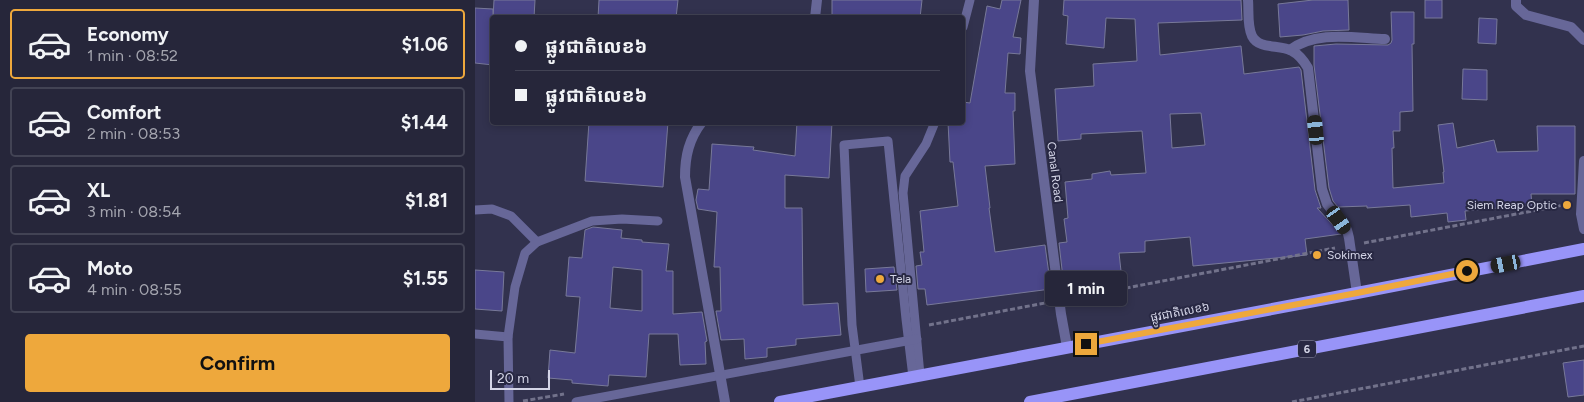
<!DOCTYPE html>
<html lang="en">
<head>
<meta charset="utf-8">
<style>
  body { margin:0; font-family:Figtree,"Noto Sans Khmer",sans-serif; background:#323245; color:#f1f3f6; height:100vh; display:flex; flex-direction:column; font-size:19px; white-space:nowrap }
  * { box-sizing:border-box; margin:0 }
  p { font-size:16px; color:#a4a5af }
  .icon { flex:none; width:28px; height:28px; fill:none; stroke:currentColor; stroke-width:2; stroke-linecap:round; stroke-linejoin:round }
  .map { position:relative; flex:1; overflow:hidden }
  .side { display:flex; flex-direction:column; background:#26263a; width:475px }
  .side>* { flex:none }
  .top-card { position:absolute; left:15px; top:15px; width:475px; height:110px; border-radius:5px; box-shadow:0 2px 8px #0003,0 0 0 1px #424354; display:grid; align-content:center; height:110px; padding:0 25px; background:#26263a }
  .scale { position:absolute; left:15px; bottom:12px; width:60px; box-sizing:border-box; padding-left:5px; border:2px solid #d4d5e7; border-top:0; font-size:14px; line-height:18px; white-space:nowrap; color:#d4d5e7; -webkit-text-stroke:4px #282843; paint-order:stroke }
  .end { position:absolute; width:22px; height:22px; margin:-11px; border:6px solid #eea83c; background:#111; box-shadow:0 0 0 2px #111 }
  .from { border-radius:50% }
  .bubble { position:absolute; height:35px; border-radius:5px; background:#26263a; box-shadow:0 2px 8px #0003,0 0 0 1px #424354; font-size:16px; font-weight:700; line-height:35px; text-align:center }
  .car { position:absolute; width:15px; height:30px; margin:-15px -8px; border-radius:6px; box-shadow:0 0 4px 1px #0007; background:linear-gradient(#222 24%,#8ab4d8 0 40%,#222 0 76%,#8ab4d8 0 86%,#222 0) }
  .top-card b { display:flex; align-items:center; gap:18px; height:48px; font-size:19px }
  .top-card b+b { border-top:1px solid #424354 }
  .top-card i { width:12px; height:12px; background:#f1f3f6 }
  ul { padding:9px 0 0; list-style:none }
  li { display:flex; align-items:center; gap:15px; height:70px; margin:0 10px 8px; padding:0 15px; border:2px solid #424354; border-radius:5px }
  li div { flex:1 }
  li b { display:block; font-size:19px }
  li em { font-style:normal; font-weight:700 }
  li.current { border-color:#eea83c }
  li>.icon { width:45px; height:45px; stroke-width:1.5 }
  .button { display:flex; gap:10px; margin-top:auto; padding:10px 25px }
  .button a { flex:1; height:58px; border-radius:5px; background:#eea83c; color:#111; font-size:20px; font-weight:700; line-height:58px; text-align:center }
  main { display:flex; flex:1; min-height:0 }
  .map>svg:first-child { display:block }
</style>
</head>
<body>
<main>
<section class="side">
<ul>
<li class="current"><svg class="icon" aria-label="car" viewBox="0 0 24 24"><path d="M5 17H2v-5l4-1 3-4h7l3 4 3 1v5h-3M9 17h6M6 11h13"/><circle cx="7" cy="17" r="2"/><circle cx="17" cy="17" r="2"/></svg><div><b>Economy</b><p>1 min · 08:52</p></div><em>$1.06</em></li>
<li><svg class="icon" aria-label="car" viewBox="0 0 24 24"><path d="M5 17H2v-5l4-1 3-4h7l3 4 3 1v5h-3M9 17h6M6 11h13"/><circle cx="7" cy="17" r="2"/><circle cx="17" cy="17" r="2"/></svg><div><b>Comfort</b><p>2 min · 08:53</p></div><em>$1.44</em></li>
<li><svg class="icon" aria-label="car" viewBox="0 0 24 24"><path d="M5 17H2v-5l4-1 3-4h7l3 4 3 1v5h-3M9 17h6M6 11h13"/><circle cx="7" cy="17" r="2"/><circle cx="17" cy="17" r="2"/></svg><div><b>XL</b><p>3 min · 08:54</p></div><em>$1.81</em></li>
<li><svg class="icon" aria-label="car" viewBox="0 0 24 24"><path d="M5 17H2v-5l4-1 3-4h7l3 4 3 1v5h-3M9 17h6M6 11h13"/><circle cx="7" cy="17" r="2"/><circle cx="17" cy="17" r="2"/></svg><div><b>Moto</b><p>4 min · 08:55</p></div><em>$1.55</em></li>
</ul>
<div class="button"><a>Confirm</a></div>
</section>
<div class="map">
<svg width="1109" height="402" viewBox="0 0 1109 402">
  <rect width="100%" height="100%" fill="#32324e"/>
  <!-- building -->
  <g fill="#4a4689" stroke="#787999" fill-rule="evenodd">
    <polygon points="19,0 60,0 59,18 18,18"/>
    <polygon points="124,0 203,0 201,18 123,18"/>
    <polygon points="357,0 447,0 445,18 357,18"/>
    <polygon points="527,0 546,0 538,37 546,38 545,54 533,53 530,93 540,93 540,111 538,111 540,164 510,166 515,208 514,208 520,252 570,245 576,289 452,305 450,289 443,289 441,266 447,265 445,252 449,252 445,211 483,206 478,162 475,162 473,122 488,122 488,102 495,103 512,6 525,9"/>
    <path d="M 589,0 L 766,0 L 767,20 L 683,23 L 685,55 L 766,46 L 769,74 L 824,67 L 826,70 L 840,190 L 846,208 L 842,208 L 866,234 L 830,239 L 832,255 L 718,266 L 715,237 L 670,241 L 670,252 L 644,253 L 648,289 L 622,291 L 623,301 L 597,304 L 595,286 L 589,287 L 584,243 L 592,242 L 589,219 L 593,218 L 590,182 L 617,179 L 617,174 L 635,171 L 636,175 L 671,173 L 667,131 L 606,134 L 606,139 L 583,141 L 580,89 L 619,86 L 618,64 L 662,61 L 660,19 L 631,18 L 629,48 L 591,44 L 593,16 L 588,15 ZM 726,113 L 730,145 L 697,148 L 695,114 Z"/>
    <polygon points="838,0 873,0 874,30 848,31 828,35 805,37 803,4"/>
    <rect x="950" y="0" width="17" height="18"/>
    <polygon points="0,8 18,9 18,65 0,63"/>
    <polygon points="916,12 939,12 939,44 937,44 938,111 925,112 925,131 918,131 919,148 917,148 918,188 969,183 968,172 969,172 963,125 978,123 982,148 1019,140 1022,152 1063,151 1062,126 1100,126 1100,194 1056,194 1057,205 990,211 991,220 973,222 972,213 936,217 935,205 892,208 892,206 863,207 858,201 854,188 839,65 839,46 861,44 913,45 916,43 917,40"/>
    <polygon points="1004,18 1022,19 1021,44 1003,43"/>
    <polygon points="988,69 1012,70 1012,100 987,99"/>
    <polygon points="114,122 193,122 188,187 110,181"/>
    <polygon points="322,122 357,122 354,178 310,175 310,208 327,208 328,305 363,303 366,335 321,339 321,345 292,348 292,357 270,359 269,339 246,340 241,311 246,311 245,267 239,267 242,212 223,209 221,200 223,189 234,190 237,144 279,147 278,150 320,156"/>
    <path d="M 118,227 L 147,230 L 146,238 L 167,240 L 167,242 L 194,244 L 191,271 L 198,271 L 198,314 L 227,312 L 232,341 L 230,342 L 231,364 L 205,365 L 203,334 L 174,334 L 171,377 L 134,375 L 133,386 L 97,383 L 97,380 L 73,378 L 75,350 L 100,353 L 105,297 L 91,296 L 94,257 L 107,258 L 110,230 ZM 138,267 L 167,270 L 167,311 L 135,308 Z"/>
    <polygon points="419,267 422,290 391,292 390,269"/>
    <polygon points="0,270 29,272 27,311 0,309"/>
    <polygon points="1109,360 1109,395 1093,397 1088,363"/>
  </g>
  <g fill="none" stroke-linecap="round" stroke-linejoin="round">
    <!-- path -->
    <g stroke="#72728b" stroke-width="3" stroke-dasharray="5 2.5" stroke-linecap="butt">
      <polyline points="889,243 1094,204"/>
      <polyline points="599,298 860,248"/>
      <polyline points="454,325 570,303"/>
      <polyline points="48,401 89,394"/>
      <polyline points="817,402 1109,346"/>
    </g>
    <!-- lane -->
    <g stroke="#676798" stroke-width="9">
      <polyline points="488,27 495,0"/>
      <polyline points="0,210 17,209 36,216 62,242"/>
      <polyline points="0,334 33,337 34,402"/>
      <polyline points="33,337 40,287 50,253 62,242 117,221 147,219 183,221"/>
      <polyline points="445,375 428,193 430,176 451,144 460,122"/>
      <polyline points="385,387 377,325 369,145 413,141 431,319 438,377"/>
      <polyline points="101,402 442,339"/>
    </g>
    <!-- street -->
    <g stroke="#676798" stroke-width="10">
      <polyline points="559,0 555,71 586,314 592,347"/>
      <path d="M 773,0 C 774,11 772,26 777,36 C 784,50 805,44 817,51 C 825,55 829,61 833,68 L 847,189 L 852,204 L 872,230 L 874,238 L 882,293"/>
      <polyline points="1041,0 1041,6 1051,15 1096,27 1109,40"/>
      <polyline points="340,18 342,0"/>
      <path d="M 815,50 C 840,30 880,38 910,39"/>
      <path d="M 227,122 C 214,139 210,156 210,177 L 250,402"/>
      <polyline points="1109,161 1106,214 1109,229"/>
    </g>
    <!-- primary -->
    <g stroke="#9894f8" stroke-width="12">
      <polyline points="305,402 882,293 1109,249"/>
      <polyline points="555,402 1109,296"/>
    </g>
  </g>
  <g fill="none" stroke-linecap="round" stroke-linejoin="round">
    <!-- route -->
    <polyline stroke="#eea83c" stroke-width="6" points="611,344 882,293 992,271"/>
  </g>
  <!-- markers -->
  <g fill="#eea83c" stroke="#282843" stroke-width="2">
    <circle cx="1092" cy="205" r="5"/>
    <circle cx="842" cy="255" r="5"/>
    <circle cx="405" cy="279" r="5"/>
  </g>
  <g text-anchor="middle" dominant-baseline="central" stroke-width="4" stroke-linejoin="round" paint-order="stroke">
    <!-- shield labels -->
    <rect fill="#282843" stroke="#a0a1b6" stroke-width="1" x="823" y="340.5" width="18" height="17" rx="4"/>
    <g font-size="11" font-weight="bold" fill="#d4d5e7">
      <text x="832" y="349">6</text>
    </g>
    <!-- street labels -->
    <g font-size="12" fill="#d4d5e7" stroke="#282843">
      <text transform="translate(580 172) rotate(83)">Canal Road</text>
      <text transform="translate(705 312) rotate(-11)">ផ្លូវជាតិលេខ៦</text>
    </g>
    <!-- poi labels -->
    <g font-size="12" fill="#d4d5e7" stroke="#282843" text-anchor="start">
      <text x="1082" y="205" text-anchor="end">Siem Reap Optic</text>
      <text x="852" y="255">Sokimex</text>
      <text x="415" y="279">Tela</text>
    </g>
  </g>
</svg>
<div class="scale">20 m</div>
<i class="end from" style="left:992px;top:271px"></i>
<i class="end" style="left:611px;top:344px"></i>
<div class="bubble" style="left:570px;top:271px;width:82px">1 min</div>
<i class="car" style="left:841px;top:130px;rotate:354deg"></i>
<i class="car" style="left:864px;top:220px;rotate:145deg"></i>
<i class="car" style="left:1031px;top:264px;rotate:259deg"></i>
<div class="top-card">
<b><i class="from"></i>ផ្លូវជាតិលេខ៦</b>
<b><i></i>ផ្លូវជាតិលេខ៦</b>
</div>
</div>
</main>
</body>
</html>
